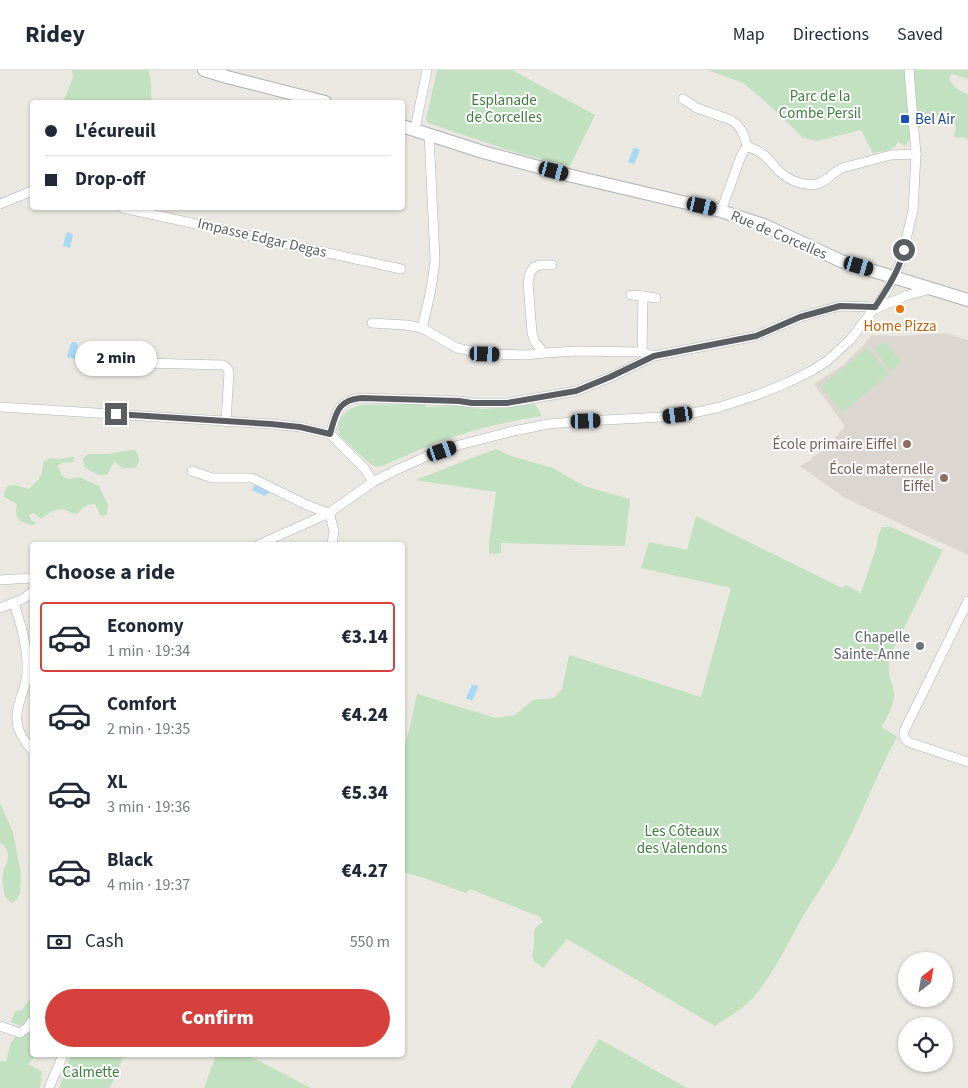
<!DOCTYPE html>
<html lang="en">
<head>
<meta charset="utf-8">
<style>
  body { margin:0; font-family:"Source Sans 3",sans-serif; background:#f6f6f7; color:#1f2937; height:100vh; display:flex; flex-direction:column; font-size:19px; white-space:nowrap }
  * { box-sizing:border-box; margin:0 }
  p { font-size:16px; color:#747a83 }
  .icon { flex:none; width:28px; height:28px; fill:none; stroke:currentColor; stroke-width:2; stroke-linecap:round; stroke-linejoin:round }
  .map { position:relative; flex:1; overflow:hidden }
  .drawer { position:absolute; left:30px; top:472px; width:375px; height:515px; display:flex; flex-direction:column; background:#fff; border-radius:5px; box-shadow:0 1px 4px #0004 }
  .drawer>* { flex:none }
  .banner { position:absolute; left:30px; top:30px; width:375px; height:110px; border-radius:5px; box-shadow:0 1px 4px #0004; display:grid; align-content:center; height:110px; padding:0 15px; background:#fff }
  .needle { width:32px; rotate:31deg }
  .buttons { position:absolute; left:898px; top:882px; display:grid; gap:10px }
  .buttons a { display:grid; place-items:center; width:55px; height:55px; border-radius:50%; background:#fff; box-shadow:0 1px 4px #0004; font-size:25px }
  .end { position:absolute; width:22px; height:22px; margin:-11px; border:6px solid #5a5d61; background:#fff; box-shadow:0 0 0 2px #fff }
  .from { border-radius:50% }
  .bubble { position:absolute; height:35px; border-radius:18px; background:#fff; box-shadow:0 1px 4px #0004; font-size:16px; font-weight:800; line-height:35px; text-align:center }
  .car { position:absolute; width:15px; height:30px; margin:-15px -8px; border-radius:6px; box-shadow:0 0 4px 1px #0007; background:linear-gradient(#222 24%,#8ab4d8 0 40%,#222 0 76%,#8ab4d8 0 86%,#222 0) }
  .banner b { display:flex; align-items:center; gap:18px; height:48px; font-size:19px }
  .banner b+b { border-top:1px solid #e0e1e3 }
  .banner i { width:12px; height:12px; background:#1f2937 }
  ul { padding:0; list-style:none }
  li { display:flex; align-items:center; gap:15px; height:70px; margin:0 10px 8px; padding:0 5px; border:2px solid transparent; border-radius:5px }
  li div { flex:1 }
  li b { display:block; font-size:19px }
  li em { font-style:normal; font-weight:800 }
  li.active { border-color:#d6403d }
  li>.icon { width:45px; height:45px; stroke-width:1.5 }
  h2 { padding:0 15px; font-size:22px; line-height:60px }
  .pay { display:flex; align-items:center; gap:12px; height:55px; padding:0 15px; font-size:19px }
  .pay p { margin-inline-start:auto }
  .cta { display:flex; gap:10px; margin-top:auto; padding:10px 15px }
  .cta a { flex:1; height:58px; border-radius:30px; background:#d6403d; color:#fff; font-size:20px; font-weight:800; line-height:58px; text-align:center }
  header { display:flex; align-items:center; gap:30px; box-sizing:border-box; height:70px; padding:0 25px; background:#fff; border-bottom:1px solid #e0e1e3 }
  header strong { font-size:24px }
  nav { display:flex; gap:28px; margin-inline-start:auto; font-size:18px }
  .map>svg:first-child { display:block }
</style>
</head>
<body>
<header>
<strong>Ridey</strong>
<nav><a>Map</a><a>Directions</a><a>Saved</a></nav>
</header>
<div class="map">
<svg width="968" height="1018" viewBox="0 0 968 1018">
  <rect width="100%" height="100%" fill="#ebe8e2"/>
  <!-- education -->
  <polygon fill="#dbd7d0" points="945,263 968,270 968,485 845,428 800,396 811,390 811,388 825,380 845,356 814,314 843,295 862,277 872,265 898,266"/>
  <!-- green -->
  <g fill="#c2e1c0">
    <path d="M 72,0 L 148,0 C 153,11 150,20 152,32 L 86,32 L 69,31 L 66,32 L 63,32 L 73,8 Z"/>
    <polygon points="437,0 512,0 595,45 570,96 517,83 428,53 426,49"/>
    <path d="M 708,0 L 968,0 L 968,9 L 952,4 L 949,8 C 953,17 959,21 968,24 L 968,71 L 964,67 L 956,68 L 954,66 L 956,57 L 952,50 L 940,48 L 936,44 L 930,44 L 905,76 L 898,72 C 893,82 884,81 873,83 L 861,60 L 817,71 L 803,68 L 766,32 L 743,13 Z"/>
    <polygon points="884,271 901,293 891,301 874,279"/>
    <polygon points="867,278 889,304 843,342 821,317"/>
    <path d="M 421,334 L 426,335 L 426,337 L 457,336 L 482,339 L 535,334 L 542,346 C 517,350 491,355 466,363 C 437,371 410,384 382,396 L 376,397 L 368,392 L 339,365 C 336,353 343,341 355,337 C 360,334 368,335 374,335 C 390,335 406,334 421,334 Z"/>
    <polygon points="496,379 511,386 553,398 584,416 630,429 625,476 501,473 501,483 489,484 489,473 496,422 415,410"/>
    <path d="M 130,380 L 135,380 C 140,387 141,392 135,398 L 122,398 L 115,392 C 111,395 111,399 108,403 C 102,410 90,400 84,397 L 83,389 L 85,386 L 89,384 L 108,384 Z"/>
    <path d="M 74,387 L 73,392 L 61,393 L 58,396 L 61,404 L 65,408 L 70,409 L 79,407 L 99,416 L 108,435 L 107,444 L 103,446 L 100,445 L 95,434 C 86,434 83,438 77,444 C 72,444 70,441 65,440 C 55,438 49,443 41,449 L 34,443 L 29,445 L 31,450 L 36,453 L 33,455 C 19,452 14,449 17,434 L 4,427 C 4,411 16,414 28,419 C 33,416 40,409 42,403 C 43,399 42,395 44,391 L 51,388 L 57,389 Z"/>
    <path d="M 696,446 L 842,518 L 846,515 L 861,523 L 876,478 L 878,466 L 882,457 L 891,457 L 943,480 L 892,582 C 890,588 888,594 889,601 C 889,609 894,616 894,624 C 894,635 887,647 882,657 L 897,667 C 875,707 860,750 838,790 C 827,810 813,829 802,848 C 787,875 772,906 752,929 C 741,940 727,948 715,956 L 567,869 L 543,898 L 534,891 L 532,886 L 534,878 L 534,862 L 535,858 L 543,852 L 540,847 L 470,819 L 466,823 L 424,808 L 402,802 L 403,677 L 409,661 L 417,624 L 496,648 L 515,645 L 533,630 L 554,628 L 562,619 L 569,585 L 701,627 L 731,518 L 641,498 L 649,472 L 687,480 Z"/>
    <path d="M 0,733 L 13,762 L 21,804 L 20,823 L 17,829 L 12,833 L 5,827 C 3,813 0,803 7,793 C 9,784 8,777 0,773 Z"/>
    <polygon points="29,930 32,930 32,985 36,985 28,994 42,1002 40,1018 0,1018 0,991 6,992 11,972 17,965 28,959 11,952 15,941 22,940"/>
    <polygon points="599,969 687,1018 570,1018"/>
    <polygon points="71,985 124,985 112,1014 109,1018 59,1018"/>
    <polygon points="216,985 247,985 311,1018 204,1018"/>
  </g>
  <!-- water -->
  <g fill="#a7d8f5">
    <polygon points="634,77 640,80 634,94 628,92"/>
    <polygon points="69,162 73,165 70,178 63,176 66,164"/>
    <polygon points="72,272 76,272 78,275 75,289 67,287 70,275"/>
    <polygon points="255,414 270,421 268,424 266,424 265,426 252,420"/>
    <polygon points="472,615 477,615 478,618 472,631 466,628"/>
  </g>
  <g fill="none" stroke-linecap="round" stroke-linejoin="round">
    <defs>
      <g id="street">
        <path d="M 683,29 L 697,38 L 731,50 C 741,56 744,64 747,76"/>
        <polyline points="415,59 427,0"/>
        <path d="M 429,64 L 435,189 C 433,213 428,235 422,258 L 457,278 L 485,284 L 526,285 L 544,283 L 578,281 L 642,282 L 654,286"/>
        <polyline points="0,134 32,121"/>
        <polyline points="123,138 401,199"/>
        <path d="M 721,141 L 741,86 L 747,76 C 753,79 759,81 764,85 C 770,91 775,97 780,102 C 790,111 807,118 820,113 C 828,110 833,102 842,98 L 891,85 L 916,84"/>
        <polyline points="631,225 643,226"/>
        <polyline points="873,240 908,225 931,219"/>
        <polyline points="372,253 406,255 422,258"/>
        <polyline points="127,278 144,293 223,295 227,298 229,302 226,352"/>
        <polyline points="642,282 643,226 656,228"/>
        <polyline points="544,283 535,272 532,263 528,212 530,203 534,197 540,195 552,195"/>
        <polyline points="0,337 271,354 300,357 330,364"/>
        <polyline points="192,401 212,408 252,408 309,436 329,443"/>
        <path d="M 373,412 L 364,398 L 330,364 C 336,345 337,330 361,328 L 459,331 L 472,333 L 507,333 L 576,321 L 611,307 L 654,286 L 756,266 L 800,247 L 840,236 L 875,237"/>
        <polyline points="329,443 334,460 332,475"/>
        <polyline points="258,475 329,443 373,412 396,400 434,383 459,375 509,362 548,354 586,351 662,347 693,343 720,337 760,324 789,312 813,300 827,291 850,270 873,240 886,222 900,194 913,141 916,84 909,0"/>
        <polyline points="0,510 32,508"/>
        <polyline points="968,531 904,661 904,667 908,672 968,692"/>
        <path d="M 14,533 C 21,555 28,578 27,601 C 27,611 24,618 21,627 C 13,650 16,662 32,680"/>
        <polyline points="0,538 23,529 32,522"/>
        <polyline points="0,956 20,963 28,957 32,951"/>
        <polyline points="49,1018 63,985"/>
      </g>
      <g id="secondary">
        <polyline points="204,0 227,7 325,32"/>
        <polyline points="402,56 483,82 572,106 721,141 764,155 841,191 968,230"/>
      </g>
    </defs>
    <!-- street casing -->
    <use href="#street" stroke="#afb2b6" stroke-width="10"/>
    <!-- secondary casing -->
    <use href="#secondary" stroke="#aeb1b6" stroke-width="14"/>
    <!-- street -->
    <use href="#street" stroke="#fff" stroke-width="9"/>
    <!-- secondary -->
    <use href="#secondary" stroke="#fff" stroke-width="12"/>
  </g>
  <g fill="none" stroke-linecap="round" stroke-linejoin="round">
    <!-- route -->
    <path stroke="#5a5d61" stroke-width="6" d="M 116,344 L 271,354 L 300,357 L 330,364 C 336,344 337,330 361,328 L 459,331 L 472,333 L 507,333 L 576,321 L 610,307 L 654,286 L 756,266 L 800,247 L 840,236 L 875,237 C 887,219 899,201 904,180"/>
  </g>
  <!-- markers -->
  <rect fill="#1a4fb4" stroke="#fff" stroke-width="2" x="900" y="44" width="10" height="10" rx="2.5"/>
  <circle fill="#e8710a" stroke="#fff" stroke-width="2" cx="900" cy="239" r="5"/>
  <g fill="#8d6e63" stroke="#fff" stroke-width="2">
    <circle cx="907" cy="374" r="5"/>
    <circle cx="944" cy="408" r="5"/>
  </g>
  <circle fill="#6b7280" stroke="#fff" stroke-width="2" cx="920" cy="576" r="5"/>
  <g text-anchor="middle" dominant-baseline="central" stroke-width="4" stroke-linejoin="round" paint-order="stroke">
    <!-- park labels -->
    <g font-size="15" fill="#3d7d3d" stroke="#fff">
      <text x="820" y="26">Parc de la<tspan x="820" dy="17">Combe Persil</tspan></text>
      <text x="504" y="30">Esplanade<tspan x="504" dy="17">de Corcelles</tspan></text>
      <text x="682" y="761">Les Côteaux<tspan x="682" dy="17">des Valendons</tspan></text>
      <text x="91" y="1002">Calmette</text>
    </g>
    <!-- transit labels -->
    <g font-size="15" fill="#164399" stroke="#fff" text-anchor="start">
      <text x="915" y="49">Bel Air</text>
    </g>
    <!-- street labels -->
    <g font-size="15" fill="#5a5d61" stroke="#fff">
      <text transform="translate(779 165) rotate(23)">Rue de Corcelles</text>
      <text transform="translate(262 168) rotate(13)">Impasse Edgar Degas</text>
    </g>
    <!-- food labels -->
    <g font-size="15" fill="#c56008" stroke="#fff">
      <text x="900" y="256">Home Pizza</text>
    </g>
    <!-- education labels -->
    <g font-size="15" fill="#785e54" stroke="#fff" text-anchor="end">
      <text x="897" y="374">École primaire Eiffel</text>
      <text x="934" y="399">École maternelle<tspan x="934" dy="17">Eiffel</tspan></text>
    </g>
    <!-- worship labels -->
    <g font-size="15" fill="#5b616d" stroke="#fff" text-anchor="end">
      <text x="910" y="567">Chapelle<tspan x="910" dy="17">Sainte-Anne</tspan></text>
    </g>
  </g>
</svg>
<div class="buttons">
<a><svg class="needle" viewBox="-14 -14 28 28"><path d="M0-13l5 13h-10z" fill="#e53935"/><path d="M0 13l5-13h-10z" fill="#747a83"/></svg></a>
<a><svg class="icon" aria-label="locate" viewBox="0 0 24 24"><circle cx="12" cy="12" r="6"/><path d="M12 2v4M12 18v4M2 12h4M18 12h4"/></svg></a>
</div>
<i class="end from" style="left:904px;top:180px"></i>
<i class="end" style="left:116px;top:344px"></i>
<div class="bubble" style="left:75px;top:271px;width:82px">2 min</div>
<i class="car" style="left:554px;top:101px;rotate:105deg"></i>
<i class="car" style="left:702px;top:136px;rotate:103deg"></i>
<i class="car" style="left:859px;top:196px;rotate:106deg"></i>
<i class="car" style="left:485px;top:284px;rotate:92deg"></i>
<i class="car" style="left:678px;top:345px;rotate:262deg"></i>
<i class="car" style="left:586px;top:351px;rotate:88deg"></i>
<i class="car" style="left:442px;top:381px;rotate:71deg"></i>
<div class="banner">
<b><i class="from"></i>L'écureuil</b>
<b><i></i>Drop-off</b>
</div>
<section class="drawer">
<h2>Choose a ride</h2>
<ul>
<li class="active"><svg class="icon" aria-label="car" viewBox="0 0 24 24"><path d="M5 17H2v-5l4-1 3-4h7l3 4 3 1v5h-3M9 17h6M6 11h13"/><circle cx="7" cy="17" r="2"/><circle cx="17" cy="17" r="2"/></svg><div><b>Economy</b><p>1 min · 19:34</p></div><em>€3.14</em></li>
<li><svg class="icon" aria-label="car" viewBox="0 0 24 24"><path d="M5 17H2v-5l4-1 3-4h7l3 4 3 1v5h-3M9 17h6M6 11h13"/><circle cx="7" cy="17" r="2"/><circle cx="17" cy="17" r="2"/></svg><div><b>Comfort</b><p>2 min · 19:35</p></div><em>€4.24</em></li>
<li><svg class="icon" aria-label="car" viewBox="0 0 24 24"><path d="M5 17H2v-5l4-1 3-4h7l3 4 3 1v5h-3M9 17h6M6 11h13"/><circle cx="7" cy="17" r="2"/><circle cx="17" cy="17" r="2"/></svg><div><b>XL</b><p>3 min · 19:36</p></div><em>€5.34</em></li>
<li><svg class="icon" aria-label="car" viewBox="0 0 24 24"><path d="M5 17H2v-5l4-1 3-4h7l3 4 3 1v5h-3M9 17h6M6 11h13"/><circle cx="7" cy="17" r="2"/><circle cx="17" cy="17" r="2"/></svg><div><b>Black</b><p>4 min · 19:37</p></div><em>€4.27</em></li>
</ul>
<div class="pay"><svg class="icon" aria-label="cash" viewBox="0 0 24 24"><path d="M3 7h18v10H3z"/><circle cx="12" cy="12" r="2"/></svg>Cash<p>550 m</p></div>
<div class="cta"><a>Confirm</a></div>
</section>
</div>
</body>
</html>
